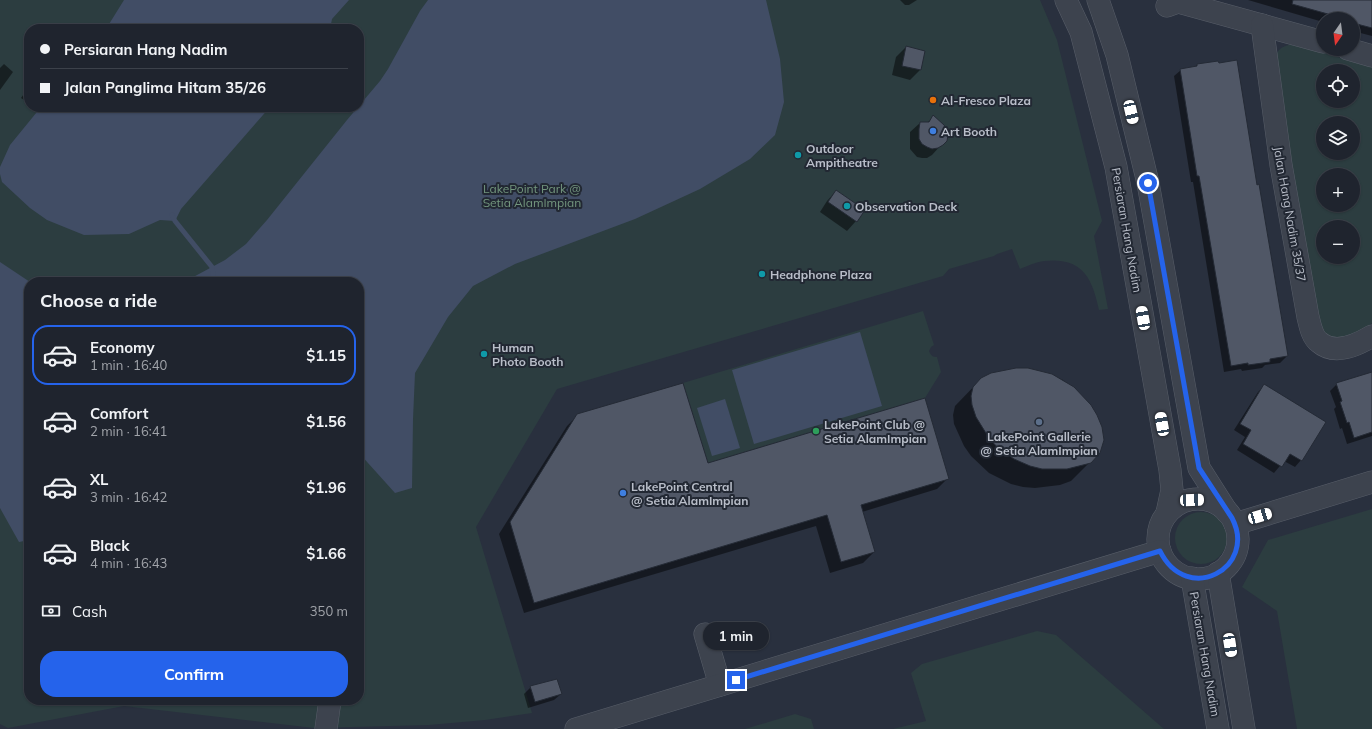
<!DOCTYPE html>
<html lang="en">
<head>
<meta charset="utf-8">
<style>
  body { margin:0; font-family:Mulish,sans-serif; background:#2c303a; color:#f1f3f6; height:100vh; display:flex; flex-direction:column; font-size:15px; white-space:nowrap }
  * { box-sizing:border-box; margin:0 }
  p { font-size:13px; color:#a1a4aa }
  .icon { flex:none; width:22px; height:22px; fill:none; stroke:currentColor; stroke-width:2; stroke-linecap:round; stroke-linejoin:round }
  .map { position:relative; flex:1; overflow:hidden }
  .sheet { position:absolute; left:24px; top:277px; width:340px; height:428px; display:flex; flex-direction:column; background:#1f242e; border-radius:16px; box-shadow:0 1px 3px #0004,0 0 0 1px #3c414a }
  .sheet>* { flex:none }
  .hud { position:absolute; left:24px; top:24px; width:340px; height:88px; border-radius:16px; box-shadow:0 1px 3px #0004,0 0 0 1px #3c414a; display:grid; align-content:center; height:88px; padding:0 16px; background:#1f242e }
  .needle { width:26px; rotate:194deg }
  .controls { position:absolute; left:1316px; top:12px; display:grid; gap:8px }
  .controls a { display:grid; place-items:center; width:44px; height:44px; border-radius:50%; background:#1f242e; box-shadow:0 1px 3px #0004,0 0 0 1px #3c414a; font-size:20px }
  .end { position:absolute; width:18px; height:18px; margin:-9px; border:5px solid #2563eb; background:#fff; box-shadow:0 0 0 2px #fff }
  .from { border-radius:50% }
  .bubble { position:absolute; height:28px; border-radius:14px; background:#1f242e; box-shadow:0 1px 3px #0004,0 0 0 1px #3c414a; font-size:13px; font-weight:700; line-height:28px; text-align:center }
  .car { position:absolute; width:12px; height:24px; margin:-12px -6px; border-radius:5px; box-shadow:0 0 3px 1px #0007; background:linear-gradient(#fff 24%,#345 0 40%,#fff 0 76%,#345 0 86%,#fff 0) }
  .hud b { display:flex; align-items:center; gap:14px; height:38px; font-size:15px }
  .hud b+b { border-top:1px solid #3c414a }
  .hud i { width:10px; height:10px; background:#f1f3f6 }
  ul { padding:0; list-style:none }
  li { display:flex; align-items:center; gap:12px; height:60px; margin:0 8px 6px; padding:0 8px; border:2px solid transparent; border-radius:16px }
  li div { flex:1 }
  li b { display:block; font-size:15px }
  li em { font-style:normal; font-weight:700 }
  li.on { border-color:#2563eb }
  li>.icon { width:36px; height:36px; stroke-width:1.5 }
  h2 { padding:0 16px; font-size:18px; line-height:48px }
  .pay { display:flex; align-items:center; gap:10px; height:44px; padding:0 16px; font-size:15px }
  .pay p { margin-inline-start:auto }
  .cta { display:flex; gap:8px; margin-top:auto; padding:8px 16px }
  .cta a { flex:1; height:46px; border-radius:16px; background:#2563eb; color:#fff; font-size:16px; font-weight:700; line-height:46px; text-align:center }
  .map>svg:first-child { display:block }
</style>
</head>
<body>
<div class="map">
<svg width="1372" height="729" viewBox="0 0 1372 729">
  <rect width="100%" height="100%" fill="#29303e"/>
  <!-- green -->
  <g fill="#2c3d40" fill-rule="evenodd">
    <path d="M 0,0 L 1040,0 L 1057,40 L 1102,221 L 1094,236 L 1108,309 L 1099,310 C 1092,277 1082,257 1044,261 C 1036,262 1027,266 1020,269 L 1012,249 L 997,254 L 994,256 L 949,269 L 943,276 L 557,389 L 476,527 L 532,713 L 485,720 L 429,725 L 314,728 L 124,706 L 8,728 L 0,724 ZM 29,29 L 359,29 L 359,107 L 29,107 ZM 29,282 L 359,282 L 359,700 L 29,700 Z"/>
    <path d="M 1293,44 L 1372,67 L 1372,323 C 1364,330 1342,342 1332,338 C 1325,335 1322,331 1318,326 L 1274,68 C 1275,53 1277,47 1293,44 ZM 1323,71 L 1353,71 L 1353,101 L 1323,101 ZM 1323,123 L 1353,123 L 1353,153 L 1323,153 ZM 1323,175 L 1353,175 L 1353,205 L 1323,205 ZM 1323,227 L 1353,227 L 1353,257 L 1323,257 Z"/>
    <path d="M 923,311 L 934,345 L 931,347 L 929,351 C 931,356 933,357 937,357 L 941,372 L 925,398 L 949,479 L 733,543 L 683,383 Z"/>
    <polygon points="1372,509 1372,729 1297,729 1277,611 1242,587 1268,540"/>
    <circle cx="1201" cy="538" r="26"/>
    <polygon points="1037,631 1056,635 1164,729 893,729 926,721 911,673 922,664"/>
    <polygon points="795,714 811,719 814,729 745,729"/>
  </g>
  <!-- water -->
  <g fill="#414d65">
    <polygon points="124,0 349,0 332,19 330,29 106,29"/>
    <polygon points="428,0 766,0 780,59 784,102 775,135 750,159 700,189 635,219 515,264 473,286 448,317 415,373 413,419 412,488 395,493 359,453 359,282 184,282 225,260 246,244 267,220 347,120 380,81 388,69 420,11"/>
    <polygon points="41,107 270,107 181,209 175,221 160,220 129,234 84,235 47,220 30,208 2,182 0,174 0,167 10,145"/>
    <polygon points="0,262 30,282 29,282 29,540 19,542 0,508"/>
    <polygon points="860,332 882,406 754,444 732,370"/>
    <polygon points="725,399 740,448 712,456 697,408"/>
  </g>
  <!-- shadow -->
  <g fill="#0007">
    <polygon points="900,0 917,0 909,5 905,5"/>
    <polygon points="1248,0 1372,0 1372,36 1353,31 1353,19 1323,19 1323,22"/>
    <polygon points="906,47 920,70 910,80 892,75 896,57"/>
    <polygon points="4,64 13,72 0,90 0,68"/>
    <polygon points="1197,65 1256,186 1287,356 1280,363 1265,365 1262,368 1242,371 1241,369 1224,372 1193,182 1191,182 1174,76 1181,70 1195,67"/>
    <polygon points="29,87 29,103 21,98"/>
    <polygon points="933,117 942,144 932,155 927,158 922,158 917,157 910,149 910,132 920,123 927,123"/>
    <polygon points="836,191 856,221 847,231 820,212 827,201"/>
    <polygon points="1372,373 1372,436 1347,444 1342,428 1340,429 1334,409 1336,407 1330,391 1337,384"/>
    <polygon points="1052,375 1063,380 1082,396 1090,405 1099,453 1071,481 1060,485 1035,488 1023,487 1011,484 989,473 971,456 964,446 954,424 953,415 955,406 981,379"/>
    <polygon points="1264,386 1301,460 1295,467 1284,461 1274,473 1237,450 1245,437 1234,430 1258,392"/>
    <polygon points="578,415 707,464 948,478 937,489 862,512 874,552 863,563 830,573 816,526 524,613 499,534 567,426"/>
    <polygon points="531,687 561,694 554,700 528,708 524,694"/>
  </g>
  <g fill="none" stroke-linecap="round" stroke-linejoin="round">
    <!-- stream -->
    <polyline stroke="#414d65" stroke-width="5" points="172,215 175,221 212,267 214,282"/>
  </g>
  <!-- building -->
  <g fill="#505766" stroke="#242a35">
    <polygon points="1293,0 1372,0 1372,28 1353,23 1353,19 1335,19 1335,16 1292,4"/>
    <polygon points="906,46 925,51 921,70 902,66"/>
    <polygon points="1237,60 1257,185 1259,184 1288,356 1270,359 1270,362 1248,365 1248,363 1231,366 1199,176 1197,176 1180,69 1197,66 1197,64 1218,61 1219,63"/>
    <polygon points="933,115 944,125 947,129 948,135 947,141 943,145 938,148 932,149 927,147 922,144 919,139 919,129 920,122 929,122"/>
    <polygon points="836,190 865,210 857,222 828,202"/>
    <polygon points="1016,368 1028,368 1052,374 1074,387 1091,405 1097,415 1102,427 1104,440 1100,453 1091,463 1067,469 1042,469 1030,466 1014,459 997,447 989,438 976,417 972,405 971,396 973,387 981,378 991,373"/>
    <polygon points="1372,372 1372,432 1354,438 1349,422 1347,423 1340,402 1342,401 1336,383"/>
    <polygon points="683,383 708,463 925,398 949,479 861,505 875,552 841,562 827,515 534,603 510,522 577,414"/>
    <polygon points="1264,384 1326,422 1302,461 1290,454 1282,467 1243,444 1251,430 1240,424"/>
    <polygon points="557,679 562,694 535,702 530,686"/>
  </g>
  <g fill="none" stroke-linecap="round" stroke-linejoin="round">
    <defs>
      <g id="minor">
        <polyline points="1066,0 1081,32 1116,167 1170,470 1172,490 1167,513"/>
        <polyline points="1098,0 1117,55 1148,183 1199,468 1227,512"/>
        <polyline points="1167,6 1178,2 1323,42"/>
        <path d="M 1262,25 L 1281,165 L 1308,317 C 1310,325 1312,337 1319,342 C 1335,356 1357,345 1372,336"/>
        <polyline points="1348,49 1372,56"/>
        <circle cx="1198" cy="539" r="40"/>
        <polyline points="1235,524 1372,482"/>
        <polyline points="1218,573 1244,729"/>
        <polyline points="1192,578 1218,729"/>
        <polyline points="705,634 720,685"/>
        <polyline points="326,729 330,700"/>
        <polyline points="576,729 1160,551"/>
      </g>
    </defs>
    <!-- minor casing -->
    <use href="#minor" stroke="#585e69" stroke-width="23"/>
    <!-- minor -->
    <use href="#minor" stroke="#3d434e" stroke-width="22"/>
  </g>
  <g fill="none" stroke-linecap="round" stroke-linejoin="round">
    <!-- route -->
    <path stroke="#2563eb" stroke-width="5" d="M 736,680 L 1160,551 C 1187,606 1258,568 1232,518 L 1199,468 L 1148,183"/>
  </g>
  <!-- markers -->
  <circle fill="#e8710a" stroke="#222833" stroke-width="1.5" cx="933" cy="100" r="4"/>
  <g fill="#3f7fe0" stroke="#222833" stroke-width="1.5">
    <circle cx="933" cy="131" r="4"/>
    <circle cx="623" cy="493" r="4"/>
  </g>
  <g fill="#0f9aa8" stroke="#222833" stroke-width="1.5">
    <circle cx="798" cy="155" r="4"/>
    <circle cx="847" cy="206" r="4"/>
    <circle cx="762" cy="274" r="4"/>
    <circle cx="484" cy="354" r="4"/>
  </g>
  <circle fill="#5c6f8a" stroke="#222833" stroke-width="1.5" cx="1039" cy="422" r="4"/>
  <circle fill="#2e9e5b" stroke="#222833" stroke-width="1.5" cx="816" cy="431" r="4"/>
  <g text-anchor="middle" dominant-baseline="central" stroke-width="4" stroke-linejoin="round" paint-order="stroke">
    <!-- poi labels -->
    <g font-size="12" font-weight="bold" fill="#b9bec9" stroke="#222833" text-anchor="start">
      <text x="941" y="100">Al-Fresco Plaza</text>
      <text x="941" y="131">Art Booth</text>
      <text x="806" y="148">Outdoor<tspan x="806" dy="14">Ampitheatre</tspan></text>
      <text x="855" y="206">Observation Deck</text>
      <text x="770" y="274">Headphone Plaza</text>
      <text x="492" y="347">Human<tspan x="492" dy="14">Photo Booth</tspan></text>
      <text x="824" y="424">LakePoint Club @<tspan x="824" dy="14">Setia AlamImpian</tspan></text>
      <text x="1039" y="436" text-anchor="middle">LakePoint Gallerie<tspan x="1039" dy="14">@ Setia AlamImpian</tspan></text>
      <text x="631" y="486">LakePoint Central<tspan x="631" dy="14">@ Setia AlamImpian</tspan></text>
    </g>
    <!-- park labels -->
    <g font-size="12" fill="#73967e" stroke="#222833">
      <text x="532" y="188">LakePoint Park @<tspan x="532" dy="14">Setia AlamImpian</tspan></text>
    </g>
    <!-- street labels -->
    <g font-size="12" fill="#b9bec9" stroke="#222833">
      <text transform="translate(1290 214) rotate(80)">Jalan Hang Nadim 35/37</text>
      <text transform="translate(1127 230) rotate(80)">Persiaran Hang Nadim</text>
      <text transform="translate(1205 654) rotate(80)">Persiaran Hang Nadim</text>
    </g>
  </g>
</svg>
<div class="controls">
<a><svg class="needle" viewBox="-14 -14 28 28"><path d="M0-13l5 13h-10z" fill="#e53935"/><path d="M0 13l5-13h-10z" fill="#a1a4aa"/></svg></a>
<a><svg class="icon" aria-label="locate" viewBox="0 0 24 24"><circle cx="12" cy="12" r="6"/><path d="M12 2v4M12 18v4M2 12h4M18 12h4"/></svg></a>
<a><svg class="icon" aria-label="layers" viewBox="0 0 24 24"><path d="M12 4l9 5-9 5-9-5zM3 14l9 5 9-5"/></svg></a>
<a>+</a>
<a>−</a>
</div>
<i class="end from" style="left:1148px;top:183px"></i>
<i class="end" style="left:736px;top:680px"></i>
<div class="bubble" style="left:703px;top:622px;width:66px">1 min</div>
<i class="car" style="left:1131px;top:112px;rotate:167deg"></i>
<i class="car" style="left:1143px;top:318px;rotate:350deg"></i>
<i class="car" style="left:1162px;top:424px;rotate:350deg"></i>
<i class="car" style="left:1192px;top:500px;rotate:88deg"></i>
<i class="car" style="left:1260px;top:516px;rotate:73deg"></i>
<i class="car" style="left:1230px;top:645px;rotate:171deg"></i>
<div class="hud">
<b><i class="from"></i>Persiaran Hang Nadim</b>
<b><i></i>Jalan Panglima Hitam 35/26</b>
</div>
<section class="sheet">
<h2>Choose a ride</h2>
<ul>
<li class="on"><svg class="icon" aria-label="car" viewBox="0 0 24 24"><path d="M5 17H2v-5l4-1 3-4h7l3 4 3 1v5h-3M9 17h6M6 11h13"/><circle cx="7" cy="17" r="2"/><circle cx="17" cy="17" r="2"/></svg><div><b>Economy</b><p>1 min · 16:40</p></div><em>$1.15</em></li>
<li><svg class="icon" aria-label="car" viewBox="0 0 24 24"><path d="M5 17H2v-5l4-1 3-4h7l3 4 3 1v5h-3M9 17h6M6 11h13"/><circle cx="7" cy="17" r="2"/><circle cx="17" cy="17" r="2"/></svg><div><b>Comfort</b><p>2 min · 16:41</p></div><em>$1.56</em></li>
<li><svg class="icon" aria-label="car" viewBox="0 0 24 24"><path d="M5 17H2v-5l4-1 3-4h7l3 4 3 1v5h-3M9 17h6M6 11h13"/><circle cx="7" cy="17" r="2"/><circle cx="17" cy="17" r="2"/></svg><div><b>XL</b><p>3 min · 16:42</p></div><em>$1.96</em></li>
<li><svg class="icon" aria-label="car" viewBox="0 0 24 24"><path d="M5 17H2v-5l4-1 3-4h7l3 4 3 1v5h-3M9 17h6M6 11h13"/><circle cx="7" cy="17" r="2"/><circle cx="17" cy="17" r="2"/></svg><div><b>Black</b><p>4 min · 16:43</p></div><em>$1.66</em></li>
</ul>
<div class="pay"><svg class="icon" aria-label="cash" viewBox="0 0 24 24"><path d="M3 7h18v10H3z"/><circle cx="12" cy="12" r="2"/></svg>Cash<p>350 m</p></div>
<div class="cta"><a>Confirm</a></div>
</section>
</div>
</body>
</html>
